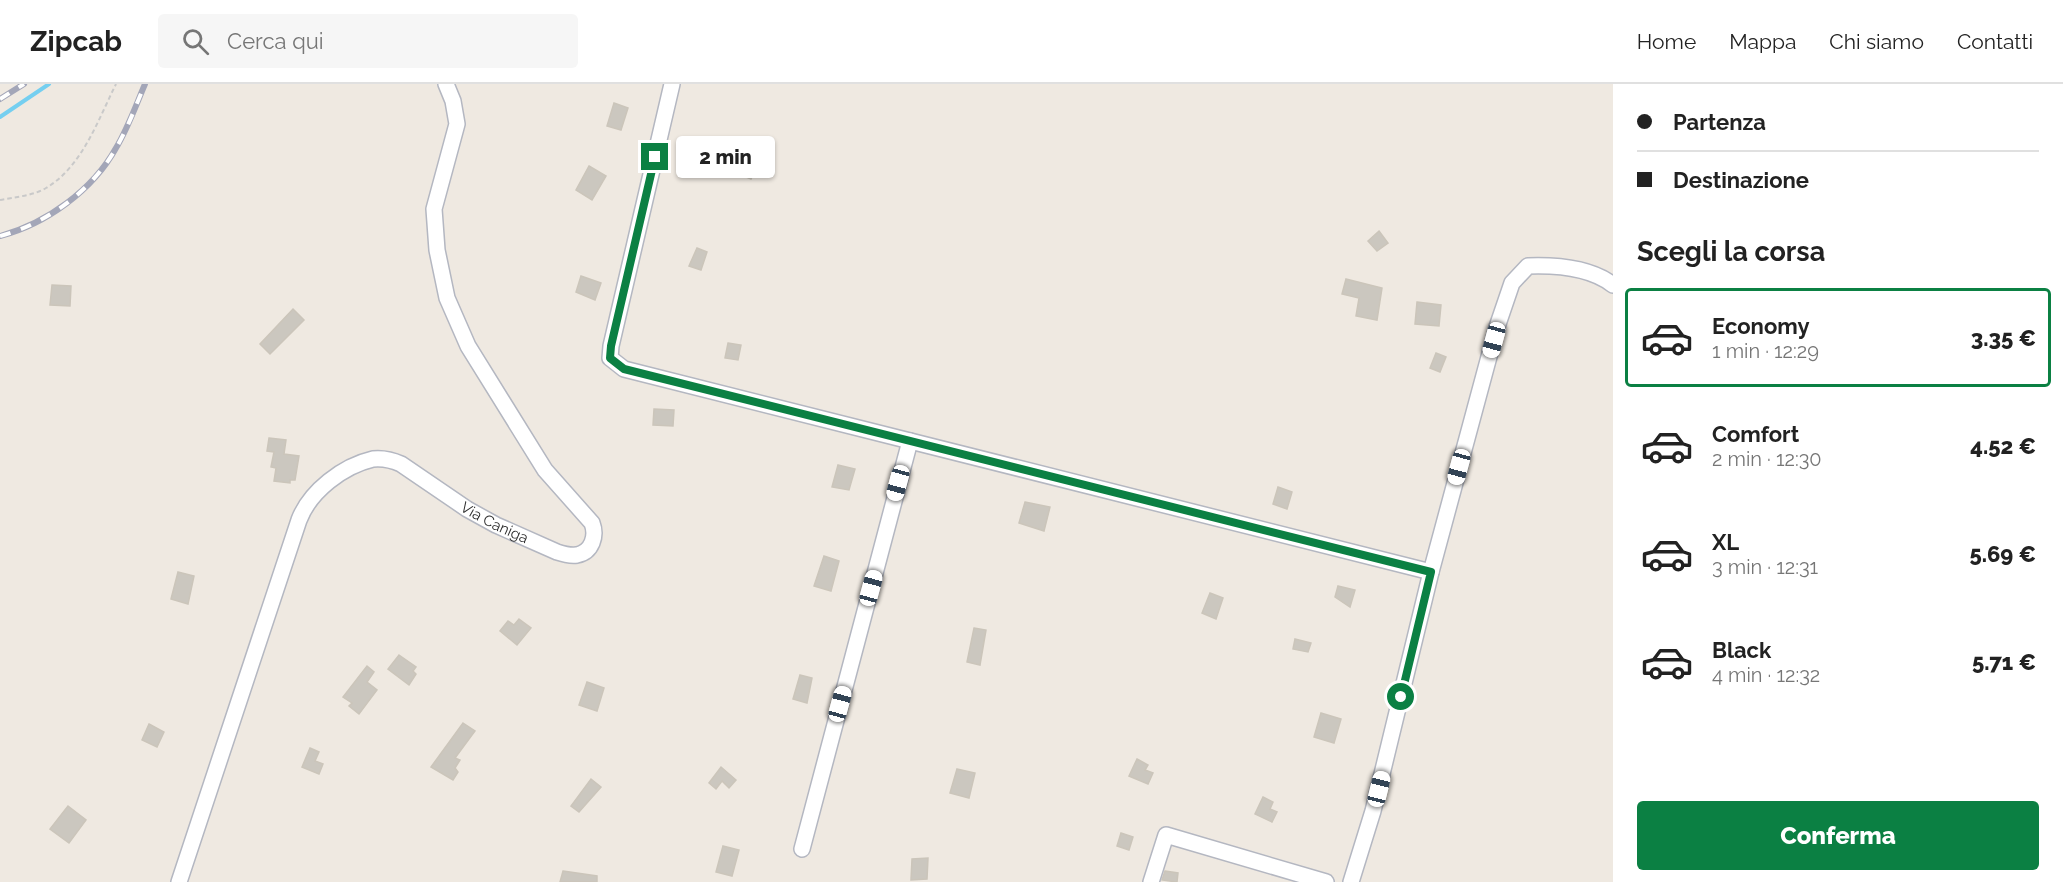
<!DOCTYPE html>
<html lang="it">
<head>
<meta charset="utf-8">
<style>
  body { margin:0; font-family:Raleway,sans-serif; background:#f6f6f6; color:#222; height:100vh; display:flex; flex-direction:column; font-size:22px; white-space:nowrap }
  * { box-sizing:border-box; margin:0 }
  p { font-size:20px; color:#767676 }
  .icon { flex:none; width:33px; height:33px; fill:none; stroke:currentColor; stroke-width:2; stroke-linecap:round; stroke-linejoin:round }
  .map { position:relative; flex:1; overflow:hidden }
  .sheet { display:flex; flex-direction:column; background:#fff; width:450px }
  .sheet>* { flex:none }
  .guide { display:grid; align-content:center; height:132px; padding:0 24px; background:#fff }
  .end { position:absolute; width:27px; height:27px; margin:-14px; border:8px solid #0b8043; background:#fff; box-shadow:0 0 0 3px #fff }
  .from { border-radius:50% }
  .bubble { position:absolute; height:42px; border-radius:6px; background:#fff; box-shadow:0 2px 4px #0004; font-size:20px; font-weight:800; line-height:42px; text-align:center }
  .car { position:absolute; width:18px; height:36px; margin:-18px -9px; border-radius:8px; box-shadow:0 0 4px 2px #0007; background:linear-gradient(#fff 24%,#345 0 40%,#fff 0 76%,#345 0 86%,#fff 0) }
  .guide b { display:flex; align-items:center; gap:21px; height:57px; font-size:22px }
  .guide b+b { border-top:2px solid #e0e0e0 }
  .guide i { width:15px; height:15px; background:#222 }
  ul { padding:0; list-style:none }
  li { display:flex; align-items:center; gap:18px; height:99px; margin:0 12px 9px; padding:0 12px; border:3px solid transparent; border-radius:6px }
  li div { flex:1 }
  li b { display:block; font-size:22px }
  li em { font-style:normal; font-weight:800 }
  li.active { border-color:#0b8043 }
  li>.icon { width:54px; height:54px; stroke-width:1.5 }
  h2 { padding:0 24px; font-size:27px; line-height:72px }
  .cta { display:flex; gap:12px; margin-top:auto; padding:12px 24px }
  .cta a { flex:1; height:69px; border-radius:6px; background:#0b8043; color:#fff; font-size:24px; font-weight:800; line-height:69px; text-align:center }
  header { display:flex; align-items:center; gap:36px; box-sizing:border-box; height:84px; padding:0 30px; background:#fff; border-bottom:2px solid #e0e0e0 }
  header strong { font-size:28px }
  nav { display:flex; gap:33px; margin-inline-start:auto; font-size:21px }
  .search { width:420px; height:54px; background:#f6f6f6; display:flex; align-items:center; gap:15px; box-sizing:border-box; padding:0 21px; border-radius:6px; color:#767676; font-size:22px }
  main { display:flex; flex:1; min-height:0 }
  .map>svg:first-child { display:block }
</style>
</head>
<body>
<header>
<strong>Zipcab</strong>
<div class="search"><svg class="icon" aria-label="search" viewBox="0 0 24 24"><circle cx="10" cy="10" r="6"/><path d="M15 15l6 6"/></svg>Cerca qui</div>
<nav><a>Home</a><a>Mappa</a><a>Chi siamo</a><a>Contatti</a></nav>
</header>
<main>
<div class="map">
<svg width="1613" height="798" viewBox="0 0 1613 798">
  <rect width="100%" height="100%" fill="#efe9e1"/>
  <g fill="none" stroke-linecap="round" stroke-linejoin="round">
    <!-- stream -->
    <polyline stroke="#75cff0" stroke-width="4" points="0,33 49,0"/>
  </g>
  <!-- building -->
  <g fill="#cbc7bf" stroke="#cbc5ba" stroke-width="1.5">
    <polygon points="614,19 628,24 621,46 607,42"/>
    <polygon points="747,70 760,75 751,95 739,90"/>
    <polygon points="589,82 606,92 592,116 576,106"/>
    <polygon points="1379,147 1388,159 1377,167 1368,157"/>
    <polygon points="697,164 707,168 701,186 689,182"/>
    <polygon points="581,192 601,199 595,216 576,208"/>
    <polygon points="1346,195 1382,204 1377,236 1356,232 1359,214 1342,210"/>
    <polygon points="52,201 71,202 70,222 50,221"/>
    <polygon points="1417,218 1441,221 1439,242 1415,240"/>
    <polygon points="293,225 304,236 270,270 260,260"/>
    <polygon points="728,259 741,261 738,276 725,274"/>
    <polygon points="1436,269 1446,273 1440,288 1430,284"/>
    <polygon points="654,325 674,326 673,342 653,341"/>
    <polygon points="269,354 286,356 284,370 299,372 295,396 290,396 290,399 274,397 276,384 271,383 274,368 267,367"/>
    <polygon points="838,381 855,385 849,406 832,403"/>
    <polygon points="1278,403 1292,408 1287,425 1273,420"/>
    <polygon points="1025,418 1050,423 1044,447 1019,439"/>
    <polygon points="824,472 839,477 831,507 814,502"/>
    <polygon points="178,488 194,492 188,520 171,515"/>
    <polygon points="1338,502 1355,506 1350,523 1335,513"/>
    <polygon points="1210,509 1223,514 1216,535 1202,529"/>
    <polygon points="519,535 531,544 517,561 500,547 508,537 514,541"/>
    <polygon points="974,544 986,546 980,581 967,578"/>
    <polygon points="1295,555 1311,559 1308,568 1293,565"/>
    <polygon points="399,571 416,583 413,587 416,590 409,601 388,585"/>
    <polygon points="367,582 374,588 367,598 377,606 359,630 349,622 352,619 343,613"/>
    <polygon points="800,591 812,594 807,619 793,615"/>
    <polygon points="587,598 604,604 597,627 579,621"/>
    <polygon points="1321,629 1341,635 1334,659 1314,653"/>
    <polygon points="463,639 475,647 455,674 460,676 455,684 458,688 453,696 431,683"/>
    <polygon points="149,640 164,648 157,663 142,656"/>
    <polygon points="310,664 319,668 315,677 323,680 319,690 302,683"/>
    <polygon points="1137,675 1148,681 1145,686 1153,689 1148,700 1129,692"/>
    <polygon points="721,683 736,696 729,704 722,697 716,705 709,699"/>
    <polygon points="957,685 975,689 969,714 950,709"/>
    <polygon points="591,695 601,703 579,728 571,722"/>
    <polygon points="1263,713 1273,718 1270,725 1277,728 1272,738 1255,730"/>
    <polygon points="68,722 86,736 69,759 50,745"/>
    <polygon points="1121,749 1133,753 1129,766 1117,762"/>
    <polygon points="723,762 739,766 732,792 716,788"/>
    <polygon points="928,774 927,795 911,796 912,775"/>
    <polygon points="563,787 597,792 597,798 560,798"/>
    <polygon points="1165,787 1178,789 1177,798 1162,796"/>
  </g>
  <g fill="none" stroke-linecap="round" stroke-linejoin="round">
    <defs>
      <g id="minor">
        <polyline points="672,0 611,262 610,274 624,285 1431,488"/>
        <polyline points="802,765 910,357"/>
        <path id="s1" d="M 179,798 L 299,436 C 310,407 343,382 373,375 C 383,374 392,376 401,380 L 467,425 L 496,441 L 557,468 C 563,470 570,472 577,471 C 592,468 597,452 592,439 L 545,386 L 468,262 L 447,214 L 437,166 L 434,125 L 457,40 L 453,17 L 446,0"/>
        <polyline points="1151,798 1166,751 1326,798"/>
        <path d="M 1351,798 L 1373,727 L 1431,488 L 1497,243 L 1512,199 L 1528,182 C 1556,181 1590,183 1613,201"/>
      </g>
    </defs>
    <!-- minor casing -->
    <use href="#minor" stroke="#b4b7c1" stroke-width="18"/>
    <!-- path -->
    <path stroke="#c9c9c9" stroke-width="2" stroke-dasharray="4.5 3" stroke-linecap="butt" d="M 0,116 C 14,113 33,112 46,104 C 82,83 98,36 116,0"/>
    <!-- minor -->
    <use href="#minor" stroke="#fff" stroke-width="15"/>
    <defs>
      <g id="rail">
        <polyline points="0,15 24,0"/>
        <path d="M 0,152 C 46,140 93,106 116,64 C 128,44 136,21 145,0"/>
      </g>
    </defs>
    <!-- rail casing -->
    <use href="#rail" stroke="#a3a6b8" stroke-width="6"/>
    <!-- rail -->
    <use href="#rail" stroke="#fff" stroke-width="4" stroke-dasharray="11" stroke-linecap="butt"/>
  </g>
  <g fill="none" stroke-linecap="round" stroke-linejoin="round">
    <!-- route -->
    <polyline stroke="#0b8043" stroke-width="8" points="655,73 611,262 610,274 624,285 1431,488 1401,613"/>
  </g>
  <g text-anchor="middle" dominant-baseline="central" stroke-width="4.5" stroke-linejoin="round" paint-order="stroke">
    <!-- street labels -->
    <g font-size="15" fill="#2e2e2e" stroke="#fff">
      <text stroke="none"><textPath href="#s1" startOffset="620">Via Caniga</textPath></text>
    </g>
  </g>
</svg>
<i class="end from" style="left:1401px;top:613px"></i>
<i class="end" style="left:655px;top:73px"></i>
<div class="bubble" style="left:676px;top:52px;width:99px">2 min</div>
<i class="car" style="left:1494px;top:256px;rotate:195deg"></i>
<i class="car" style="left:1459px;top:383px;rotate:195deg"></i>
<i class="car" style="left:898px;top:399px;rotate:195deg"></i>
<i class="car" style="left:871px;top:504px;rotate:15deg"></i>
<i class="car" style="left:840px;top:620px;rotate:15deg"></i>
<i class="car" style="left:1379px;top:705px;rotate:14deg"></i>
</div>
<section class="sheet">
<div class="guide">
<b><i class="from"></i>Partenza</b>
<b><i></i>Destinazione</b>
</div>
<h2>Scegli la corsa</h2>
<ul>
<li class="active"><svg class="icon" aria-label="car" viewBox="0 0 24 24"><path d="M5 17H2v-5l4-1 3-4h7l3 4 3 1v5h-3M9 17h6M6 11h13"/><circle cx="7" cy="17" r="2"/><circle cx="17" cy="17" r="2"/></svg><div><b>Economy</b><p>1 min · 12:29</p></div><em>3.35 €</em></li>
<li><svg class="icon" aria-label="car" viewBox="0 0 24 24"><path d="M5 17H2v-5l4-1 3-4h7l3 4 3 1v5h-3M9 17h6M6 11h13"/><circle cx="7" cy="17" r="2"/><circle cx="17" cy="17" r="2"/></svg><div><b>Comfort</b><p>2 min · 12:30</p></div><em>4.52 €</em></li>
<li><svg class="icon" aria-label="car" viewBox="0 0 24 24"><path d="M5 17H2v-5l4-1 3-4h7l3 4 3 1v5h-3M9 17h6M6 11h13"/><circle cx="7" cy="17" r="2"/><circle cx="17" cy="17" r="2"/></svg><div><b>XL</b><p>3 min · 12:31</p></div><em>5.69 €</em></li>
<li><svg class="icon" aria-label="car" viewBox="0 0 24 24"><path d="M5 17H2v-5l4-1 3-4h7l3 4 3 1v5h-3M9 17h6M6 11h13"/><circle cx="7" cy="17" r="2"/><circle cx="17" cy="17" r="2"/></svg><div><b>Black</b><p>4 min · 12:32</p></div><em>5.71 €</em></li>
</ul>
<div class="cta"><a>Conferma</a></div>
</section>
</main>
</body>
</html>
